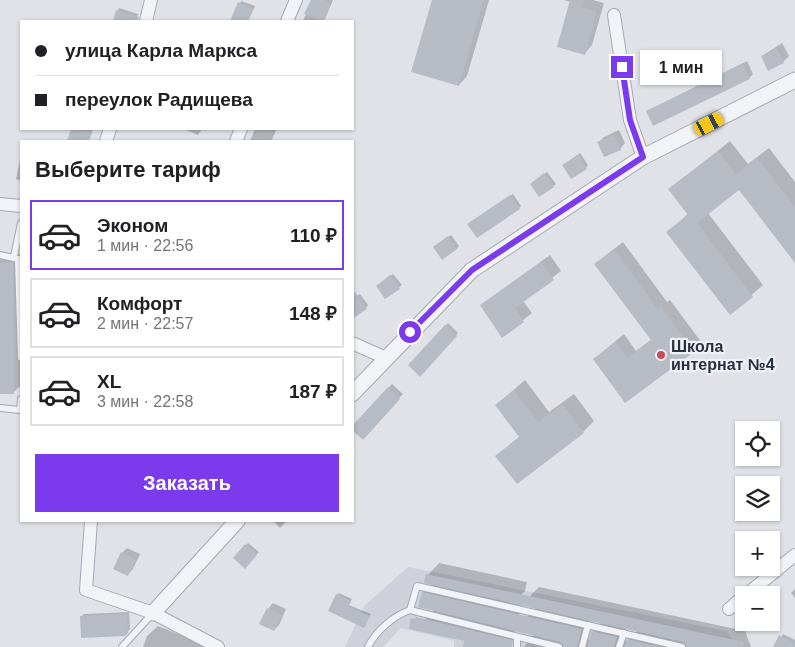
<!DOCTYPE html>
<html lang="ru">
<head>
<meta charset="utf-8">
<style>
  body { margin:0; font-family:Helvetica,sans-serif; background:#f6f6f6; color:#202124; height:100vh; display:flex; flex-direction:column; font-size:19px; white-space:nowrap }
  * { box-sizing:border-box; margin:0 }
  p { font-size:16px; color:#757577 }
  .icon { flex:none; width:28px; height:28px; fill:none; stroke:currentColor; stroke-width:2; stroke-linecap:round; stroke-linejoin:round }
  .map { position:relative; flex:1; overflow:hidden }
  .sheet { position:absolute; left:20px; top:140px; width:334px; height:382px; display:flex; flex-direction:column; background:#fff; border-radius:0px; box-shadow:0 1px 4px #0004 }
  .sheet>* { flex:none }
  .guide { position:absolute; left:20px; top:20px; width:334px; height:110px; border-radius:0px; box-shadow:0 1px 4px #0004; display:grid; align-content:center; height:110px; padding:0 15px; background:#fff }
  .buttons { position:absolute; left:735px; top:421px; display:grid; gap:10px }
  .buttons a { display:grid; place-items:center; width:45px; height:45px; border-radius:0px; background:#fff; box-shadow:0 1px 4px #0004; font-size:25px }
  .end { position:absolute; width:22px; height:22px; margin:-11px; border:6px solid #7c3aed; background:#fff; box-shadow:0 0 0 2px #fff }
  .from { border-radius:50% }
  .bubble { position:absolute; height:35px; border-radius:0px; background:#fff; box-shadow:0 1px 4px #0004; font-size:16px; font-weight:700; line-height:35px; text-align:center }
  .car { position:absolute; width:15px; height:30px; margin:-15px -8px; border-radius:6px; box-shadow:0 0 4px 1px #0007; background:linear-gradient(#f5c518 24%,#345 0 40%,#f5c518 0 76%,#345 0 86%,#f5c518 0) }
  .guide b { display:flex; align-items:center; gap:18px; height:48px; font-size:19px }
  .guide b+b { border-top:1px solid #e0e0e0 }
  .guide i { width:12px; height:12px; background:#202124 }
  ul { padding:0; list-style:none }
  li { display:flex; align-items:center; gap:15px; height:70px; margin:0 10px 8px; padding:0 5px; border:2px solid #e0e0e0; border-radius:0px }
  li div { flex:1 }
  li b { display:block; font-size:19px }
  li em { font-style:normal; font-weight:700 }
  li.on { border-color:#7c3aed }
  li>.icon { width:45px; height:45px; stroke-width:1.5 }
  h2 { padding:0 15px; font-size:22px; line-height:60px }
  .cta { display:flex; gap:10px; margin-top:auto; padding:10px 15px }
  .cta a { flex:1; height:58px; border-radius:0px; background:#7c3aed; color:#fff; font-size:20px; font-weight:700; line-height:58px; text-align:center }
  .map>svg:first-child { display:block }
</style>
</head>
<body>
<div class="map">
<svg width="795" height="647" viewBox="0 0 795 647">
  <rect width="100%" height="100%" fill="#e0e2e8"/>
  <!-- built -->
  <polygon fill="#ced1da" points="408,567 726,631 739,647 454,647 454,641 401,628 383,647 345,647 364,606"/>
  <!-- shadow -->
  <g fill="#0003" fill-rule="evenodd">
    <polygon points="312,0 333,0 324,21 303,21"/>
    <polygon points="434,0 489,0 467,76 459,85"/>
    <polygon points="564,0 593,0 604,3 592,45 584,54 571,2"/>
    <polygon points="241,1 255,6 248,21 232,18"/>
    <polygon points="119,8 138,14 135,21 114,21"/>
    <polygon points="782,43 789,56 783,62 762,56"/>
    <polygon points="747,61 753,74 749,78 647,111"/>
    <polygon points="73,129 93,129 89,141 69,141"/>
    <polygon points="184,129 202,129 198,135"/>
    <polygon points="255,129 277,129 271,141 250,141"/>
    <polygon points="619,130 625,143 620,149 599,142 604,137"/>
    <polygon points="730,141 748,164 769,148 795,182 795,261 739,189 708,213 763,285 731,313 668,232 689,213 670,189"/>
    <polygon points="580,153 588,165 586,168 566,163"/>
    <polygon points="20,160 21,160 21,181 16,179"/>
    <polygon points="547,172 556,184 540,196 533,182"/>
    <polygon points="513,194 521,206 519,208 471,222"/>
    <polygon points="451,235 459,246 457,249 437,244"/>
    <polygon points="623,242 667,302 670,300 702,343 625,401 594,359 624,334 636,351 652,339 595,264"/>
    <polygon points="0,253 21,254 21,385 14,392 0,393"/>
    <polygon points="550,255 561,271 523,301 532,313 503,336 481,305"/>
    <polygon points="393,274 402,285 386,298 380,284"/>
    <polygon points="360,294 368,305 366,308 352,299"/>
    <polygon points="448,323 458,333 420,375 409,365"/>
    <polygon points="525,380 549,412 574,394 594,421 583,432 497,456 520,436 496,405"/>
    <polygon points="392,384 403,394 363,438 352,428"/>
    <polygon points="273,521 287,521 280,528"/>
    <polygon points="248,543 259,552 245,567 235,558"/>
    <polygon points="127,548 140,554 133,569 128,574 122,553"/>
    <polygon points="439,563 527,582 525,591 515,600 522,602 511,647 464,647 465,640 425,619 435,610 423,593 433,583 428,575"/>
    <path d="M 539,587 L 745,631 L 751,647 L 524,647 L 534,634 L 527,617 L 537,607 L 530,596 ZM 591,620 L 602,622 L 593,632 L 590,641 L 586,636 ZM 626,628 L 638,630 L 627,642 L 623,637 Z"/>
    <polygon points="795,589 795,598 791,593"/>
    <polygon points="339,593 352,599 349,605 371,614 364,626 337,595"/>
    <polygon points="273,603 286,609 279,625 274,630 268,609"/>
    <polygon points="129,612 130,629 125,635 82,616 84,614"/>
    <polygon points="158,626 211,647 143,647 147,636"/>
    <polygon points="783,634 795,640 795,647 774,647"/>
  </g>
  <!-- building -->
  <g fill="#b7bbc4">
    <polygon points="311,0 325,0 331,3 324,21 304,14"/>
    <polygon points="432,0 484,0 459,86 411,72"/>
    <polygon points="570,0 584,0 582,7 597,11 585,55 557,47"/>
    <polygon points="238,2 253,9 248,21 230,21"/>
    <polygon points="116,10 139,17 138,21 113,21"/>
    <polygon points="777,48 784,63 768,71 761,56"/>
    <polygon points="743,64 750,79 653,126 646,111"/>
    <polygon points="71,129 91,131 88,141 67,141"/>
    <polygon points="614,135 621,150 604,157 597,142"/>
    <polygon points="718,151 736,174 757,158 795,207 795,263 739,190 697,223 753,297 730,315 666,232 688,215 668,189"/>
    <polygon points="578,155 587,169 571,179 562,165"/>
    <polygon points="544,173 554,187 539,197 530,184"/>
    <polygon points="510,195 520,209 477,238 467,224"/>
    <polygon points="448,236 457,249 442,260 433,247"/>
    <polygon points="614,249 658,310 661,307 694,352 625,403 593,359 616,342 627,358 651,340 594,264"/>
    <polygon points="541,262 554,280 515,308 524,322 502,338 480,305"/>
    <polygon points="0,263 13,263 14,394 0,394"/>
    <polygon points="390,275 400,289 385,299 376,286"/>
    <polygon points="352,288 367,309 352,319"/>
    <polygon points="445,325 457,336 420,377 408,365"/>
    <polygon points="388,387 400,399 363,440 352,430 352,426"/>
    <polygon points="514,390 538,422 562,404 584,433 517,484 495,456 519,437 495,405"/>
    <polygon points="245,544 257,555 245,569 233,558"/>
    <polygon points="121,552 136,560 128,576 113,569"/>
    <polygon points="426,574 744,642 743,647 687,647 683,642 424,583"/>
    <polygon points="422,592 582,629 577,647 564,647 560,642 418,607"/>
    <polygon points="336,594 351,601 348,607 370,616 364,628 328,611"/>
    <polygon points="267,608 282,615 274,631 259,624"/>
    <polygon points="127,614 128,633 125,636 81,638 80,616"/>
    <polygon points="416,617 512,640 512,647 463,647 464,641 409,629 411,618 415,619"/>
    <polygon points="591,631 617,637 614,647 587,647"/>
    <polygon points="779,635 795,644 795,647 773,647"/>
    <polygon points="627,639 660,647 624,647"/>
  </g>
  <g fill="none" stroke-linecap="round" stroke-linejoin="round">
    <defs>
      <g id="service">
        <polyline points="0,255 18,259 21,358"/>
        <polyline points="14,256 21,223"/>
        <polyline points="0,408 20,410 21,399"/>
        <polyline points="410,610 417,586 682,647"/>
        <polyline points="122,647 153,613"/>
        <path d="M 368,647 C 376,631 393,616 410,610 L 559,647"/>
        <polyline points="517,647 517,637"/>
        <polyline points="582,647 588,625"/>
        <polyline points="619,647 624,633"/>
      </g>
      <g id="minor">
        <polyline points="614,15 630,120 643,157"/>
        <polyline points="146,21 151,0"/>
        <polyline points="287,21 296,0"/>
        <polyline points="106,141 110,129"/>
        <polyline points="236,141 241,129"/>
        <polyline points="0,204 21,206"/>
        <polyline points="352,343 386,358"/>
        <polyline points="91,521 86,590 153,613 218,647"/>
        <polyline points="746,595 795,555"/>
        <polyline points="729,609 744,596"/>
      </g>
      <g id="tertiary">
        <polyline points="352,394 472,270 643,157 795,80"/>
        <polyline points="153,613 237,521"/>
      </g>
    </defs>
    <!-- service casing -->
    <use href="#service" stroke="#a5a9b2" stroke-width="8"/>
    <!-- minor casing -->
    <use href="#minor" stroke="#a5a9b2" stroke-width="14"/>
    <!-- tertiary casing -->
    <use href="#tertiary" stroke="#a5a9b2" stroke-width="17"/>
    <!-- service -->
    <use href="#service" stroke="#f2f3f6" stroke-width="6"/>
    <!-- minor -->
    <use href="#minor" stroke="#f2f3f6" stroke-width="12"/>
    <!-- tertiary -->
    <use href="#tertiary" stroke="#f2f3f6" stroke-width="15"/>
  </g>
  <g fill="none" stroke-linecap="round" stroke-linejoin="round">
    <!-- route -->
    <polyline stroke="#7c3aed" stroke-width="6" points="410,332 472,270 643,157 630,120 622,67"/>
  </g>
  <!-- markers -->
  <circle fill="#c64c58" stroke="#eff1f6" stroke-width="2" cx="661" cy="355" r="5"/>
  <g text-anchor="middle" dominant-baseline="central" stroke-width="4.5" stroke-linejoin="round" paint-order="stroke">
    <!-- poi labels -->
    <g font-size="16" font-weight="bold" fill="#29303e" stroke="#eff1f6" text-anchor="start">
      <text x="671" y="346">Школа<tspan x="671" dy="18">интернат №4</tspan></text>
    </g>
  </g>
</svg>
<div class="buttons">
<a><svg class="icon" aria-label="locate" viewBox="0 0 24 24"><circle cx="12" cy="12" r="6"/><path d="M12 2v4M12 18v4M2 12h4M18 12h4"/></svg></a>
<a><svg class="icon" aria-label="layers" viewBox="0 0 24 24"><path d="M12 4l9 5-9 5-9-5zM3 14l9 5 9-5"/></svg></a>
<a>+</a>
<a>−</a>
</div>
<i class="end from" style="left:410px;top:332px"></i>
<i class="end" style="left:622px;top:67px"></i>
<div class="bubble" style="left:640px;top:50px;width:82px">1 мин</div>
<i class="car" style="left:709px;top:124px;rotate:63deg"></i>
<div class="guide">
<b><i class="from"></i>улица Карла Маркса</b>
<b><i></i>переулок Радищева</b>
</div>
<section class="sheet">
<h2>Выберите тариф</h2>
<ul>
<li class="on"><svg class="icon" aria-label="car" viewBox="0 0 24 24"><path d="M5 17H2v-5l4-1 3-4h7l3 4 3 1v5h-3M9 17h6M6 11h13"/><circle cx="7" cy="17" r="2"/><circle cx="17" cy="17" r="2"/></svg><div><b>Эконом</b><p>1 мин · 22:56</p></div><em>110 ₽</em></li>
<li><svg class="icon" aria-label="car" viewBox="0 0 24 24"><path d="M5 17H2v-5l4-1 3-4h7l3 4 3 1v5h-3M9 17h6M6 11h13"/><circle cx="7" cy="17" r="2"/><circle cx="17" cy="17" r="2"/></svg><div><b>Комфорт</b><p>2 мин · 22:57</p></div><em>148 ₽</em></li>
<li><svg class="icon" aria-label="car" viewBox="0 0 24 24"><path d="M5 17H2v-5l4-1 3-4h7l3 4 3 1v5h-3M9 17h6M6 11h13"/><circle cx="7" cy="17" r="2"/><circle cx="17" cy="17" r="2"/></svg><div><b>XL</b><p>3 мин · 22:58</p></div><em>187 ₽</em></li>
</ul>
<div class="cta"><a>Заказать</a></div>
</section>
</div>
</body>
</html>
